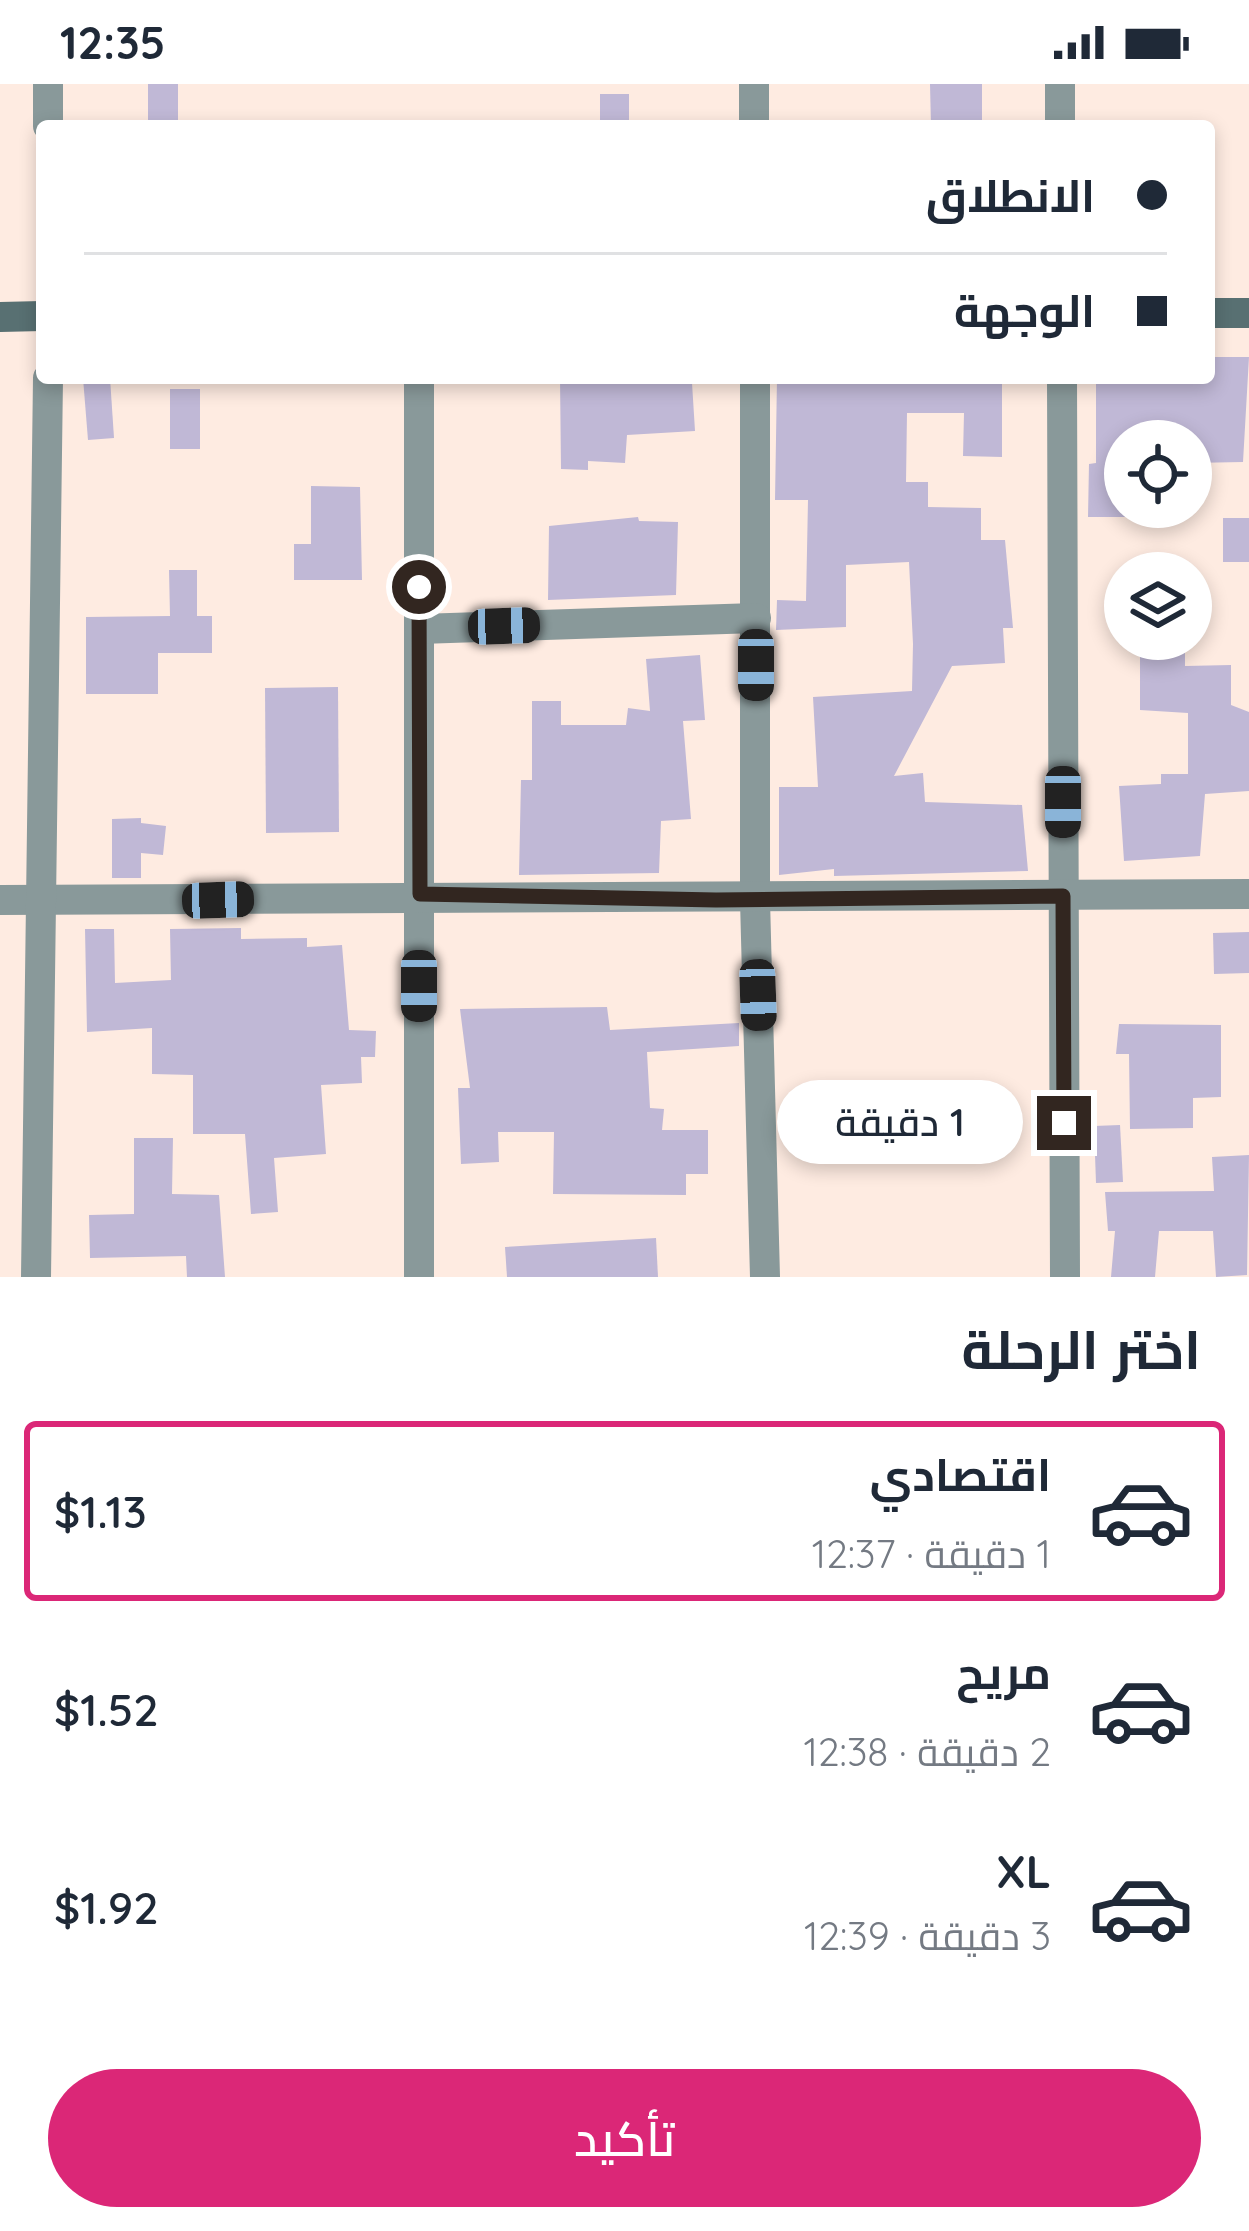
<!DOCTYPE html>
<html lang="ar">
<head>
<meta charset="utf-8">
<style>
  body { margin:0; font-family:Quicksand,Cairo,sans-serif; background:#f2f2f3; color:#1f2937; direction:rtl; height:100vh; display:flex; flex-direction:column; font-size:45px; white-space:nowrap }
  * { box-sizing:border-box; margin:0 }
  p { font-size:39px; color:#747a83 }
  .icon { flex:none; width:66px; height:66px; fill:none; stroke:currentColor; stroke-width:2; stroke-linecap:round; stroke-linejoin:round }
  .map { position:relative; height:1193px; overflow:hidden; direction:ltr }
  .panel { display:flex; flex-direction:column; background:#fff; flex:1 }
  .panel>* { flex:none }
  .banner { position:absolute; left:36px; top:36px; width:1179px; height:264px; border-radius:12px; box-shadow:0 6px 18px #0003; direction:rtl; display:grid; align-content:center; height:264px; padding:0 48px; background:#fff }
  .tools { position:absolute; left:1104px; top:336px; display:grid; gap:24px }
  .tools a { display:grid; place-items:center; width:108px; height:108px; border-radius:50%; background:#fff; box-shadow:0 6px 18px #0003; font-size:60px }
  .end { position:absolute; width:54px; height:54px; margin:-27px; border:15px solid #322620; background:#fff; box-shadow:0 0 0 6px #fff }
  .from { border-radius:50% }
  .bubble { position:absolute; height:84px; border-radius:42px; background:#fff; box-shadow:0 6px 18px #0003; font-size:39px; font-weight:600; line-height:84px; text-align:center; direction:rtl }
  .car { position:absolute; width:36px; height:72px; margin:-36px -18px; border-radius:15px; box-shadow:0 0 9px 3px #0007; background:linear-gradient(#222 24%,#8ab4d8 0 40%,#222 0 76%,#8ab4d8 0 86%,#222 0) }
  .banner b { display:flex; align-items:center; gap:42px; height:114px; font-size:45px }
  .banner b+b { border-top:3px solid #e0e1e3 }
  .banner i { width:30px; height:30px; background:#1f2937 }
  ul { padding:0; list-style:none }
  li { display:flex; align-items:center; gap:36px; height:180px; margin:0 24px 18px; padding:0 24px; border:6px solid transparent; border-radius:12px }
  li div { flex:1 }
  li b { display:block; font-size:45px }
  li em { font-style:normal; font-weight:600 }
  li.active { border-color:#db2777 }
  li>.icon { width:108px; height:108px; stroke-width:1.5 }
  h2 { padding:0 48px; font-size:54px; line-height:144px }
  .cta { display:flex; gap:24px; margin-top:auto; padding:24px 48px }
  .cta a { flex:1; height:138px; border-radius:72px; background:#db2777; color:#fff; font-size:48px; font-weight:600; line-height:138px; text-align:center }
  .status { display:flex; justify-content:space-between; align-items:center; height:84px; padding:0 60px; background:#fff; direction:ltr }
  .status svg { height:33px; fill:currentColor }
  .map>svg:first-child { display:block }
</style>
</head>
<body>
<div class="status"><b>12:35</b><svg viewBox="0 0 49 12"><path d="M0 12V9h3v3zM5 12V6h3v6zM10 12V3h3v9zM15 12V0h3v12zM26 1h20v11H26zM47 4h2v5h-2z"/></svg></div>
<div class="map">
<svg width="1249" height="1193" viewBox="0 0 1249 1193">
  <rect width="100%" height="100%" fill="#feebe1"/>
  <!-- building -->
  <g fill="#c0b8d6">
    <rect x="148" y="0" width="30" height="42"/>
    <polygon points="930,0 982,0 982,42 931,42"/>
    <rect x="600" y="10" width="29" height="32"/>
    <polygon points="1209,273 1249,273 1243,378 1191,379 1191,357 1125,357 1125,433 1088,433 1089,380 1096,379 1096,294 1209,294"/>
    <polygon points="83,294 110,294 114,354 88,356"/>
    <polygon points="560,294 692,299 695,347 627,351 625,379 588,377 588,386 561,385"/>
    <polygon points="777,294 1002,294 1002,373 963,372 964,329 907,329 906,398 928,398 928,423 981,424 981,456 1005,456 1013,544 1003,544 1005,579 952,582 894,692 923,689 925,718 1022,721 1028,787 834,792 834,785 779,791 779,703 818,703 813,613 912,607 913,560 909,478 846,481 846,543 776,546 777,516 806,517 808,416 775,416"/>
    <rect x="170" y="305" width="30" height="60"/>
    <polygon points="311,402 360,403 362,496 294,496 294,460 311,460"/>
    <polygon points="638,433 639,437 678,438 676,511 548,516 549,442"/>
    <rect x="1223" y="434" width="26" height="44"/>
    <polygon points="169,486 197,486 197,532 212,532 212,569 158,569 158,610 86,610 86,533 170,532"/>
    <polygon points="1140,555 1185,555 1185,582 1231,581 1231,621 1249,628 1249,707 1205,710 1200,772 1124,777 1119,702 1161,700 1161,690 1188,690 1188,629 1140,626"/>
    <polygon points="700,571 705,636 683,637 691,735 661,737 659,789 519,791 521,696 532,696 532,617 561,617 561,641 626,641 628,624 650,627 646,575"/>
    <polygon points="338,603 339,748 266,749 265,604"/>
    <polygon points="141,734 141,739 166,742 163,771 141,769 141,794 112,794 112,735"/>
    <polygon points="241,844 241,855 307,854 307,863 342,861 349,946 376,947 375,973 361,973 362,999 321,1001 326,1070 274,1074 278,1128 251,1130 245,1050 193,1050 193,991 152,990 152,944 87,948 85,845 114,845 115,899 171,896 170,845"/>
    <polygon points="1249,848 1249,889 1214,890 1213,849"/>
    <polygon points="607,923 610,946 739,939 739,962 647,968 650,1024 664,1025 662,1046 708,1046 708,1090 686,1090 686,1111 553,1110 554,1048 498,1048 499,1078 461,1080 458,1004 470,1004 460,925"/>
    <polygon points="1119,940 1221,941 1221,1013 1193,1014 1193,1044 1130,1045 1129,970 1116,970"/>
    <polygon points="1120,1041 1123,1098 1096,1099 1094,1042"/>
    <polygon points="134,1054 173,1054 172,1110 219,1111 225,1193 187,1193 186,1172 90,1174 89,1131 134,1130"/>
    <polygon points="1249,1071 1247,1191 1216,1193 1213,1147 1159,1147 1155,1193 1111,1193 1115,1147 1108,1147 1105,1108 1214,1107 1212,1073"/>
    <polygon points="656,1154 658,1193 507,1193 505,1163"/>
  </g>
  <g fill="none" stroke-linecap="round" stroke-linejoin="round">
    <!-- street -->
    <g stroke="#89999a" stroke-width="30">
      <polyline points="48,0 48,42"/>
      <polyline points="754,0 754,42"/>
      <polyline points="1060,0 1060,42"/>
      <polyline points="419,294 419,1193"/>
      <polyline points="755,294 755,816 765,1193"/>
      <polyline points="1062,294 1065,1193"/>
      <polyline points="420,545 756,534"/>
      <polyline points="0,816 1249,810"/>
      <polyline points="36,1193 48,294"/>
    </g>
    <!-- secondary -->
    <g stroke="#587072" stroke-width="30">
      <polyline points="1209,229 1249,229"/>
      <polyline points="0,233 42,232"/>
    </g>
  </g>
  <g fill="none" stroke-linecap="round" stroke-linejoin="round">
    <!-- route -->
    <polyline stroke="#322620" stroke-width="15" points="419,503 420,810 716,816 1063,812 1064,1039"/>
  </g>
</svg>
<div class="tools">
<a><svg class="icon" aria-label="locate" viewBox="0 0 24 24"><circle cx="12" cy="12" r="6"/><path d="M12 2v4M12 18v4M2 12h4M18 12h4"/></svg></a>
<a><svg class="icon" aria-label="layers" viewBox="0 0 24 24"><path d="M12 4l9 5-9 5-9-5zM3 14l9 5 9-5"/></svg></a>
</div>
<i class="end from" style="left:419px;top:503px"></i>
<i class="end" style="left:1064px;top:1039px"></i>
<div class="bubble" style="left:777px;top:996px;width:246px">1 دقيقة</div>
<i class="car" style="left:504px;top:542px;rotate:88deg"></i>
<i class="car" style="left:756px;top:581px;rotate:180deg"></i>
<i class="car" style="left:1063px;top:718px;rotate:180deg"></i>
<i class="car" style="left:218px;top:816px;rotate:88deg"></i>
<i class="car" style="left:419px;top:902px;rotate:180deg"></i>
<i class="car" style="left:758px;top:911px;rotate:178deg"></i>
<div class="banner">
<b><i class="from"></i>الانطلاق</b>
<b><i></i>الوجهة</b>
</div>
</div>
<section class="panel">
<h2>اختر الرحلة</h2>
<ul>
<li class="active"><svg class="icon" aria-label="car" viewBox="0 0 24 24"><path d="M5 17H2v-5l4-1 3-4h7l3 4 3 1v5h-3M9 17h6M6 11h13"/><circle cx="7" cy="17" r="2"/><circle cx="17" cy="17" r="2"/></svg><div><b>اقتصادي</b><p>1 دقيقة · 12:37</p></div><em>$1.13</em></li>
<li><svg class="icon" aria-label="car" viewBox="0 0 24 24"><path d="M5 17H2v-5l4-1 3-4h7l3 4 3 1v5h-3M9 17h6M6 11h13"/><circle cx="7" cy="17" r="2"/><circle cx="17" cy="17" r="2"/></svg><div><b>مريح</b><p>2 دقيقة · 12:38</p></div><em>$1.52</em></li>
<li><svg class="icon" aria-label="car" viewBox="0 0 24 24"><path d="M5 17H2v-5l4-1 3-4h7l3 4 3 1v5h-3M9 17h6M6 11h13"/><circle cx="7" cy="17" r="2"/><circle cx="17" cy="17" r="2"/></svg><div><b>XL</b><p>3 دقيقة · 12:39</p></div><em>$1.92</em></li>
</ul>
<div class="cta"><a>تأكيد</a></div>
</section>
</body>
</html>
